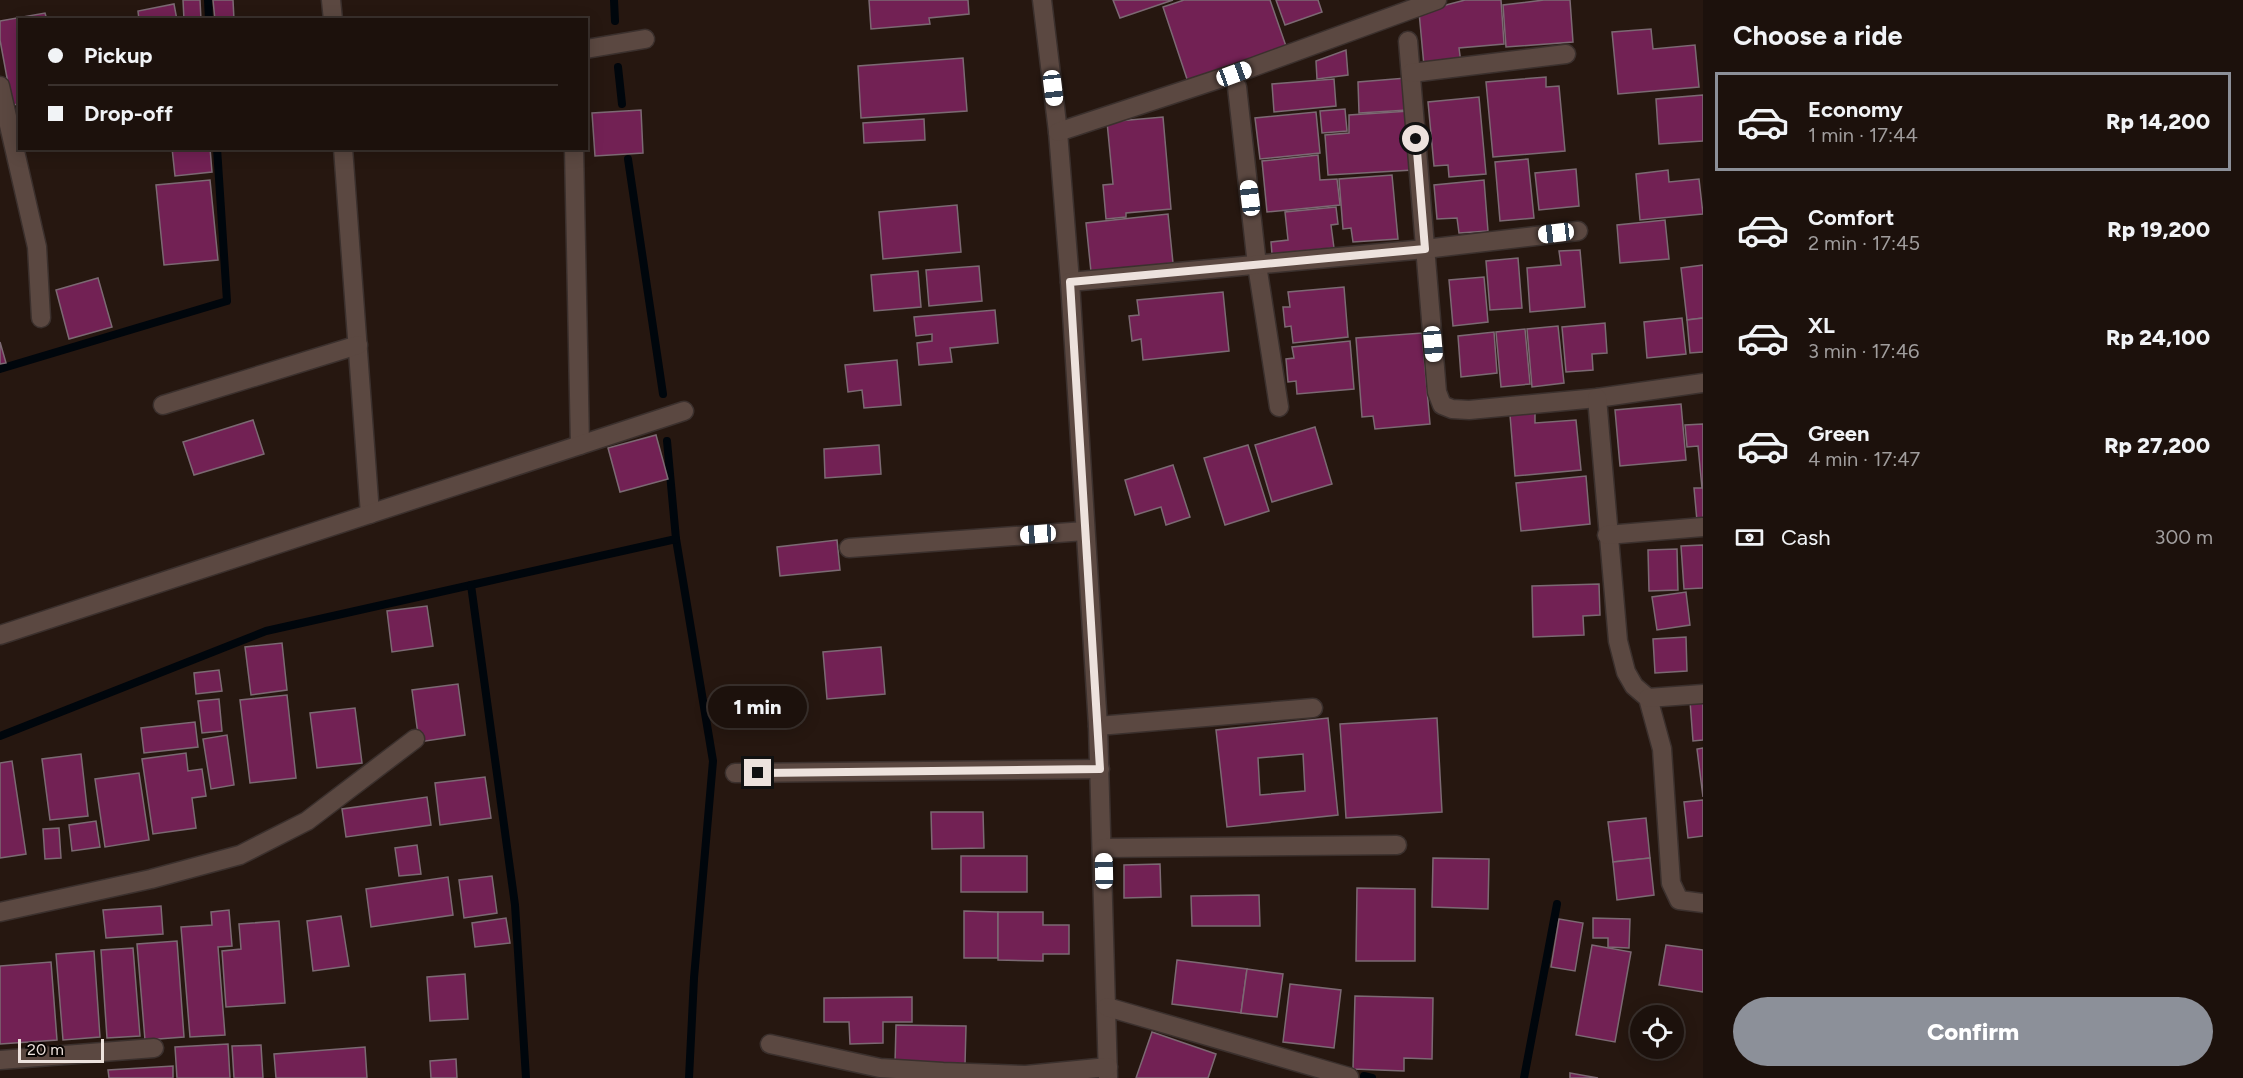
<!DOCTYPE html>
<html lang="en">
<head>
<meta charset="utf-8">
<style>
  body { margin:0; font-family:Figtree,sans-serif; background:#251a15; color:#f1f3f6; height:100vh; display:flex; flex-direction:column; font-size:22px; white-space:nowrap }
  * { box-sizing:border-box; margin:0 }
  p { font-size:20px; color:#a09d9d }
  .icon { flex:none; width:33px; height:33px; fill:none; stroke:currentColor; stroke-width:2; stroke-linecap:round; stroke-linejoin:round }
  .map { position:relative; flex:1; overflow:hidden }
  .details { display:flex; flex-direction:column; background:#1c110c; width:540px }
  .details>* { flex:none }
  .guide { position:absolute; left:18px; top:18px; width:570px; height:132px; border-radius:0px; box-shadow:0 3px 15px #0003,0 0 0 2px #3a312d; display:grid; align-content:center; height:132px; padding:0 30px; background:#1c110c }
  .buttons { position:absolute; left:1630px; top:1005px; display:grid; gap:12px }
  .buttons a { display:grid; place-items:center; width:54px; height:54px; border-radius:50%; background:#1c110c; box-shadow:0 3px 15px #0003,0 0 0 2px #3a312d; font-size:30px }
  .scale { position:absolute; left:18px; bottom:15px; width:86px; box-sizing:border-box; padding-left:6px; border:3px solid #ede2dd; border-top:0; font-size:16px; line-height:21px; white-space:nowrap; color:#ede2dd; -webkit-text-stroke:4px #0a0503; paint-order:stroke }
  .end { position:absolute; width:27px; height:27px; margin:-14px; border:8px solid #ede2dd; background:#111; box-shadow:0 0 0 3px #111 }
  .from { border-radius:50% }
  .bubble { position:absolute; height:42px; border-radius:21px; background:#1c110c; box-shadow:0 3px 15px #0003,0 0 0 2px #3a312d; font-size:20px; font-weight:800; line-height:42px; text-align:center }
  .car { position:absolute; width:18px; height:36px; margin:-18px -9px; border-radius:8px; box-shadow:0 0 4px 2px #0007; background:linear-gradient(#fff 24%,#345 0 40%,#fff 0 76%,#345 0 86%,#fff 0) }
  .guide b { display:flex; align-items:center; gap:21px; height:57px; font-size:22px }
  .guide b+b { border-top:2px solid #3a312d }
  .guide i { width:15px; height:15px; background:#f1f3f6 }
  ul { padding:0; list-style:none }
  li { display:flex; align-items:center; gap:18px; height:99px; margin:0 12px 9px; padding:0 18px; border:3px solid transparent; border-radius:0px }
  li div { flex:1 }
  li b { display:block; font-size:22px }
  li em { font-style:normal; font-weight:800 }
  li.selected { border-color:#8c9099 }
  li>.icon { width:54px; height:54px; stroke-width:1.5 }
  h2 { padding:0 30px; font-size:27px; line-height:72px }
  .pay { display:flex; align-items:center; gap:15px; height:66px; padding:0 30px; font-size:22px }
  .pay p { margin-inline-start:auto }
  .action { display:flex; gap:12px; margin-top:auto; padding:12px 30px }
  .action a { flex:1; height:69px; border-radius:36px; background:#8c9099; color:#fff; font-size:24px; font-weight:800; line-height:69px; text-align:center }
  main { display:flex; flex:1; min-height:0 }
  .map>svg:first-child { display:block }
</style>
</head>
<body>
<main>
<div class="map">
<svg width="1703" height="1078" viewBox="0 0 1703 1078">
  <rect width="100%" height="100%" fill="#261710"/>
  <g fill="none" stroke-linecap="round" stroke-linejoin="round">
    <!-- stream -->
    <g stroke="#00060c" stroke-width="8">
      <polyline points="208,0 209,20"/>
      <polyline points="614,0 615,21"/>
      <polyline points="618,67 622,104"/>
      <polyline points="628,159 663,394"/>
      <polyline points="0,369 227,301 217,148"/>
      <polyline points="676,539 713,761 694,978 689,1078"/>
      <polyline points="0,736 266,631 471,585"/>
      <polyline points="1364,1076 1372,1078"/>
      <polyline points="526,1078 515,905 471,585 676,539 667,441"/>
      <polyline points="1524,1078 1557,904"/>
    </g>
  </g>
  <!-- building -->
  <g fill="#722154" stroke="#7c6973" stroke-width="1.5" fill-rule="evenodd">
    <polygon points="183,0 200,0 201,20 184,20"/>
    <polygon points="213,0 233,0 234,20 215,20"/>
    <polygon points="869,0 968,0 969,14 929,18 930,24 871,29"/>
    <polygon points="1113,0 1173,0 1120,18"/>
    <polygon points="1184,0 1270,0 1287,49 1188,82 1163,7"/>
    <polygon points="1276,0 1318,0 1322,12 1285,25"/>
    <polygon points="1465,0 1501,0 1504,44 1459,48 1461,63 1424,66 1419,12"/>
    <polygon points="1544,0 1570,0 1573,42 1506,47 1503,5"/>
    <polygon points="174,4 177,20 139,20 138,11"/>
    <polygon points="45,13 47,20 20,20 20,104 12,105 0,40 0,21"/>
    <polygon points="1651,29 1653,49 1695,45 1699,87 1618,94 1612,32"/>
    <polygon points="1346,50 1348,75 1317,79 1316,61"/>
    <polygon points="963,58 967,111 861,118 858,66"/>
    <polygon points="1546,77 1546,87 1559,86 1565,151 1493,157 1486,82"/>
    <polygon points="1406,78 1408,110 1359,113 1358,82"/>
    <polygon points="1334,79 1336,106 1274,112 1272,84"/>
    <polygon points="1703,95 1703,141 1659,144 1656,99"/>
    <polygon points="1479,97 1486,174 1449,177 1448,165 1434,166 1428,102"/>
    <polygon points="1345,109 1347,131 1322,133 1320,111"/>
    <polygon points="641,110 643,153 595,156 592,113"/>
    <polygon points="1410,111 1413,170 1328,175 1325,135 1349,133 1349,115"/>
    <polygon points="1316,112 1320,153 1260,159 1255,118"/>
    <polygon points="1163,117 1171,209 1126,213 1126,217 1106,219 1103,185 1113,184 1107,122"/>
    <polygon points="924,119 925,140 864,143 863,123"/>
    <polygon points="172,148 210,148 212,172 175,176"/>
    <polygon points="1318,155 1320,180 1337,179 1340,205 1267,212 1262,161"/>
    <polygon points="1528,159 1534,218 1500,221 1495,162"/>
    <polygon points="1576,169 1579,206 1539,210 1535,173"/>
    <polygon points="1668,170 1669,182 1699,179 1703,214 1640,220 1636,174"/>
    <polygon points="1392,175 1398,239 1353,242 1351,228 1343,229 1339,179"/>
    <polygon points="210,180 218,260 164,265 156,185"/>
    <polygon points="1484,180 1488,231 1459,233 1457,218 1437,219 1434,185"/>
    <polygon points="957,205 961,252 883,259 879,212"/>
    <polygon points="1336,207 1338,224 1331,225 1334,248 1272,254 1271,242 1288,240 1285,212"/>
    <polygon points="1168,214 1173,263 1091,272 1086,223"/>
    <polygon points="1665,220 1669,259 1620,263 1617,225"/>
    <polygon points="1580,250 1585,307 1530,312 1527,268 1561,265 1559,251"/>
    <polygon points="1518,258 1522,308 1490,310 1486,261"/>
    <polygon points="1703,265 1703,318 1687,320 1681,268"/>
    <polygon points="979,266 982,301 929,306 926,270"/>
    <polygon points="918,271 921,307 874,311 871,275"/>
    <polygon points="1484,277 1488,322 1453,326 1449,280"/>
    <polygon points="98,278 112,327 69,339 56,290"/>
    <polygon points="1344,287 1348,337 1293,343 1291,326 1285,327 1283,307 1290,307 1288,292"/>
    <polygon points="1223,292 1229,351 1143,360 1141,339 1132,341 1129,316 1139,315 1137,300"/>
    <polygon points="995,310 998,343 950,348 952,362 919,365 917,343 932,341 932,334 916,336 914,317"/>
    <polygon points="1682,318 1686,354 1647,358 1644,322"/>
    <polygon points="1703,318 1703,352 1690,353 1687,320"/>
    <polygon points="1605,323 1607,353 1592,354 1593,370 1566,372 1562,327"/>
    <polygon points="1558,326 1564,383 1532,387 1527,329"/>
    <polygon points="1525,329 1530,384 1501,387 1496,332"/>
    <polygon points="1494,332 1497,373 1461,377 1458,336"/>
    <polygon points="1422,333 1430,424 1375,429 1373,416 1362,417 1356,338"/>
    <polygon points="1350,341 1354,389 1297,394 1296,381 1288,382 1286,359 1294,358 1292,347"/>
    <polygon points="0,342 6,363 0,364"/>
    <polygon points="897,360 901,405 864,408 862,390 848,392 845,365"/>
    <polygon points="1681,404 1686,460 1620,466 1615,410"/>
    <polygon points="1535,413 1535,423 1576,420 1581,470 1515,476 1510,415"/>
    <polygon points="253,420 264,454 194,475 183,442"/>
    <polygon points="1703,424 1703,520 1697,521 1694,488 1702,488 1698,446 1687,447 1685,425"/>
    <polygon points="1315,427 1332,484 1272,502 1255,445"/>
    <polygon points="656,435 668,479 620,492 608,448"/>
    <polygon points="879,445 881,474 825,478 824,449"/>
    <polygon points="1248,445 1269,511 1225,525 1204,458"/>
    <polygon points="1173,465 1190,517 1166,525 1161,507 1135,515 1125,480"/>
    <polygon points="1586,476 1590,524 1521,531 1516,483"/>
    <polygon points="837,540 840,570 780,576 777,547"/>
    <polygon points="1703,545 1703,588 1684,589 1681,546"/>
    <polygon points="1677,549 1678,590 1649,591 1648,550"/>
    <polygon points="1599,584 1600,615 1583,616 1584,635 1533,637 1532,586"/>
    <polygon points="1686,592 1690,625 1657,630 1652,597"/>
    <polygon points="427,606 433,646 392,652 387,611"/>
    <polygon points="1686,637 1687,671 1655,673 1653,639"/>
    <polygon points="282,643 287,690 251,695 245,647"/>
    <polygon points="881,647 885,694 827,699 823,652"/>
    <polygon points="219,670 222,691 196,694 194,673"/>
    <polygon points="458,684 465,735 419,742 412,690"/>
    <polygon points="287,695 296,778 250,783 240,700"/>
    <polygon points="219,699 222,731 202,733 198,701"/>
    <polygon points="1703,700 1703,740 1693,741 1690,701"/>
    <polygon points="355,708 362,763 317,768 310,713"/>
    <path d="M 1328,718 L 1338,815 L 1227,827 L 1216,730 ZM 1303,754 L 1305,791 L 1260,795 L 1258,758 Z"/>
    <polygon points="1437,718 1442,812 1346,818 1340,724"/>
    <polygon points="195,722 198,747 144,753 141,728"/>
    <polygon points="227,735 234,785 211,789 203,739"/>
    <polygon points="1703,748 1703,797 1697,749"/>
    <polygon points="186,753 188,771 202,769 206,796 192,798 196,828 153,834 142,759"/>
    <polygon points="81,754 88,816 50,820 42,759"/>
    <polygon points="12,761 26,854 0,858 0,763"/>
    <polygon points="139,773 149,840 105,847 95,779"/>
    <polygon points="485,777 491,818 440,825 435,783"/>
    <polygon points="427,797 431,825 346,837 342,809"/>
    <polygon points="1703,800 1703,836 1688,838 1684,802"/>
    <polygon points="931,812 983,812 984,848 932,849"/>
    <polygon points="1646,818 1650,858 1613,862 1608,822"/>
    <polygon points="96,821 100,847 72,851 69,825"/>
    <polygon points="59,828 61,858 45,859 43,829"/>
    <polygon points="417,845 421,874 399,876 395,848"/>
    <rect x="961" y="856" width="66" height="36"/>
    <polygon points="1433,858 1489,859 1488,909 1432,907"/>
    <polygon points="1650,858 1654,895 1617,900 1613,862"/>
    <polygon points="1160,864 1161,897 1124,898 1124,865"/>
    <polygon points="492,876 497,913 464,918 459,880"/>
    <polygon points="448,877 453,915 371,927 366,889"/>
    <polygon points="1357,888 1415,889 1415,961 1356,961"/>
    <polygon points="1259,895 1260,926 1192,926 1191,896"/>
    <polygon points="161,906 163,934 106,938 103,910"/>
    <polygon points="229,910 232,946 218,947 225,1035 190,1037 181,927 212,925 211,912"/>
    <polygon points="964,911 998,912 998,958 964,958"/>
    <polygon points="998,912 1043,912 1043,925 1069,925 1069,954 1043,954 1043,961 998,960"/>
    <polygon points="341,916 349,966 313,971 307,921"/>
    <polygon points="506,918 510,943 475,947 472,923"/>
    <polygon points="1593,918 1630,919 1629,948 1608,947 1608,938 1593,938"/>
    <polygon points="1559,919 1583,923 1575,971 1551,967"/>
    <polygon points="279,921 285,1003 226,1007 222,951 241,949 239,924"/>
    <polygon points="177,941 184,1037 145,1040 137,944"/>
    <polygon points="1592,945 1631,952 1615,1042 1576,1035"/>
    <polygon points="1666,945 1703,950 1703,992 1659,985"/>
    <polygon points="133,948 140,1036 107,1038 101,950"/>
    <polygon points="94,951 100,1037 63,1040 56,954"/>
    <polygon points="1177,960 1247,969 1241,1013 1172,1004"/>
    <polygon points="51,962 57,1040 0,1044 0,966"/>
    <polygon points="1247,969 1283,974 1277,1017 1241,1013"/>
    <polygon points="465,974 468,1019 430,1021 427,977"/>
    <polygon points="1290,984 1341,990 1334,1048 1283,1042"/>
    <polygon points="1355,996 1433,998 1432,1059 1404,1058 1404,1071 1353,1069"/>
    <polygon points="912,997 912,1022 883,1022 883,1043 850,1044 849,1022 824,1022 824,998"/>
    <polygon points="896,1025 966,1026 965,1065 895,1064"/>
    <polygon points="1152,1032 1216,1054 1208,1078 1136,1078"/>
    <polygon points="228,1044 230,1078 177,1078 175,1047"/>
    <polygon points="261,1045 263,1078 234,1078 232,1046"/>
    <polygon points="365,1047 367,1078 276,1078 274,1054"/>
    <polygon points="456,1059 457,1078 431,1078 430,1061"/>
    <polygon points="173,1066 173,1078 109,1078 108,1070"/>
    <polygon points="1570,1073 1598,1078 1570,1078"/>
  </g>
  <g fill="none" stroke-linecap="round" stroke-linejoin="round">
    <defs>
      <g id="minor">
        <polyline points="331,0 333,20"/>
        <polyline points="1042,0 1058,132 1070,282 1098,726 1108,1078"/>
        <polyline points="1408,41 1437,392 1442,405 1452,409 1469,410 1597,398 1703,383"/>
        <polyline points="586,49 645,39"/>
        <polyline points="1411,73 1566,54"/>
        <polyline points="0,86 37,247 41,318"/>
        <polyline points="1237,87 1257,265 1279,407"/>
        <polyline points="1058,132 1234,74 1437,0"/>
        <polyline points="343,148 370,514"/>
        <polyline points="574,148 580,445"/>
        <polyline points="1070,282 1425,249 1578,231"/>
        <polyline points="1597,398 1618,641 1626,672 1634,686 1648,698 1662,749 1671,883 1679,900 1703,903"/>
        <polyline points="163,405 358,345"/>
        <polyline points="1607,535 1703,527"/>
        <polyline points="849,548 1085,531"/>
        <polyline points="0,635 684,411"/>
        <polyline points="1648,698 1703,694"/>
        <polyline points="1098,726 1313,708"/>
        <polyline points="735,773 1100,769"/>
        <polyline points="1103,848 1397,845"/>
        <polyline points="0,912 151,879 240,855 307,821 415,739"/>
        <polyline points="1107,1007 1349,1077"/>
        <polyline points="770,1044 880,1068 943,1072 1026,1075 1108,1067"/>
        <polyline points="0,1060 154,1048"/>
      </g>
    </defs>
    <!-- minor casing -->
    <use href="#minor" stroke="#3b302d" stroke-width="21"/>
    <!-- minor -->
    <use href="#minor" stroke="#5b4841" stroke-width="18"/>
  </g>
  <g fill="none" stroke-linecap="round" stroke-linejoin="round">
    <!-- route -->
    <polyline stroke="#ede2dd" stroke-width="8" points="758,773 1100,769 1070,282 1425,249 1416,139"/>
  </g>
</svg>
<div class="buttons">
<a><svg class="icon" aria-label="locate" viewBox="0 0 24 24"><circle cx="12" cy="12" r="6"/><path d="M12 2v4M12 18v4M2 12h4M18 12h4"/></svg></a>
</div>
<div class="scale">20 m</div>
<i class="end from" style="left:1416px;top:139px"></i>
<i class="end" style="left:758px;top:773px"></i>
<div class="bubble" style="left:708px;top:686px;width:99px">1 min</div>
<i class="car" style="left:1234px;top:74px;rotate:70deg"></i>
<i class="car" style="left:1053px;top:88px;rotate:173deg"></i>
<i class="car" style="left:1250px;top:198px;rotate:353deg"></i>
<i class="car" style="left:1556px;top:233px;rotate:263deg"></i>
<i class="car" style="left:1433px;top:344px;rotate:175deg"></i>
<i class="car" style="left:1038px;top:534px;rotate:266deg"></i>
<i class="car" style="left:1104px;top:871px;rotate:359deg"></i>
<div class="guide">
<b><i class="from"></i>Pickup</b>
<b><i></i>Drop-off</b>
</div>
</div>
<section class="details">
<h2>Choose a ride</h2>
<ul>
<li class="selected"><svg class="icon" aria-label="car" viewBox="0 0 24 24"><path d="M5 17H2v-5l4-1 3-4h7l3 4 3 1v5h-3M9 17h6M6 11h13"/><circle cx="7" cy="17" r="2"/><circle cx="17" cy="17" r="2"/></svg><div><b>Economy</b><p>1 min · 17:44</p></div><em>Rp 14,200</em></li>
<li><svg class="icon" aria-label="car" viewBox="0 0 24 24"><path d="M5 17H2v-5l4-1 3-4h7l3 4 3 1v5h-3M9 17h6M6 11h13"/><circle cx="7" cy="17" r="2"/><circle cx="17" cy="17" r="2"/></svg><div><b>Comfort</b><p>2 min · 17:45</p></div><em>Rp 19,200</em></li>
<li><svg class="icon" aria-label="car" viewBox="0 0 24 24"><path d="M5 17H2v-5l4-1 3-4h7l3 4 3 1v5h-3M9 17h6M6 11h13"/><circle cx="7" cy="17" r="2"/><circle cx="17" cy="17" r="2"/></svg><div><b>XL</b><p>3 min · 17:46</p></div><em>Rp 24,100</em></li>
<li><svg class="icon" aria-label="car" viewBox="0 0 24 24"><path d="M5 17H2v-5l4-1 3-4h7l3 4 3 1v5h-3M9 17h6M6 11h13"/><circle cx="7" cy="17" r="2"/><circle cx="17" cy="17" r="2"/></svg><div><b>Green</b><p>4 min · 17:47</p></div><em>Rp 27,200</em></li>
</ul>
<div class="pay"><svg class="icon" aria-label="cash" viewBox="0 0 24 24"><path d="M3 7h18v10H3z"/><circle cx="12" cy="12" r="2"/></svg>Cash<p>300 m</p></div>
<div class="action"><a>Confirm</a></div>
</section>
</main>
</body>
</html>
